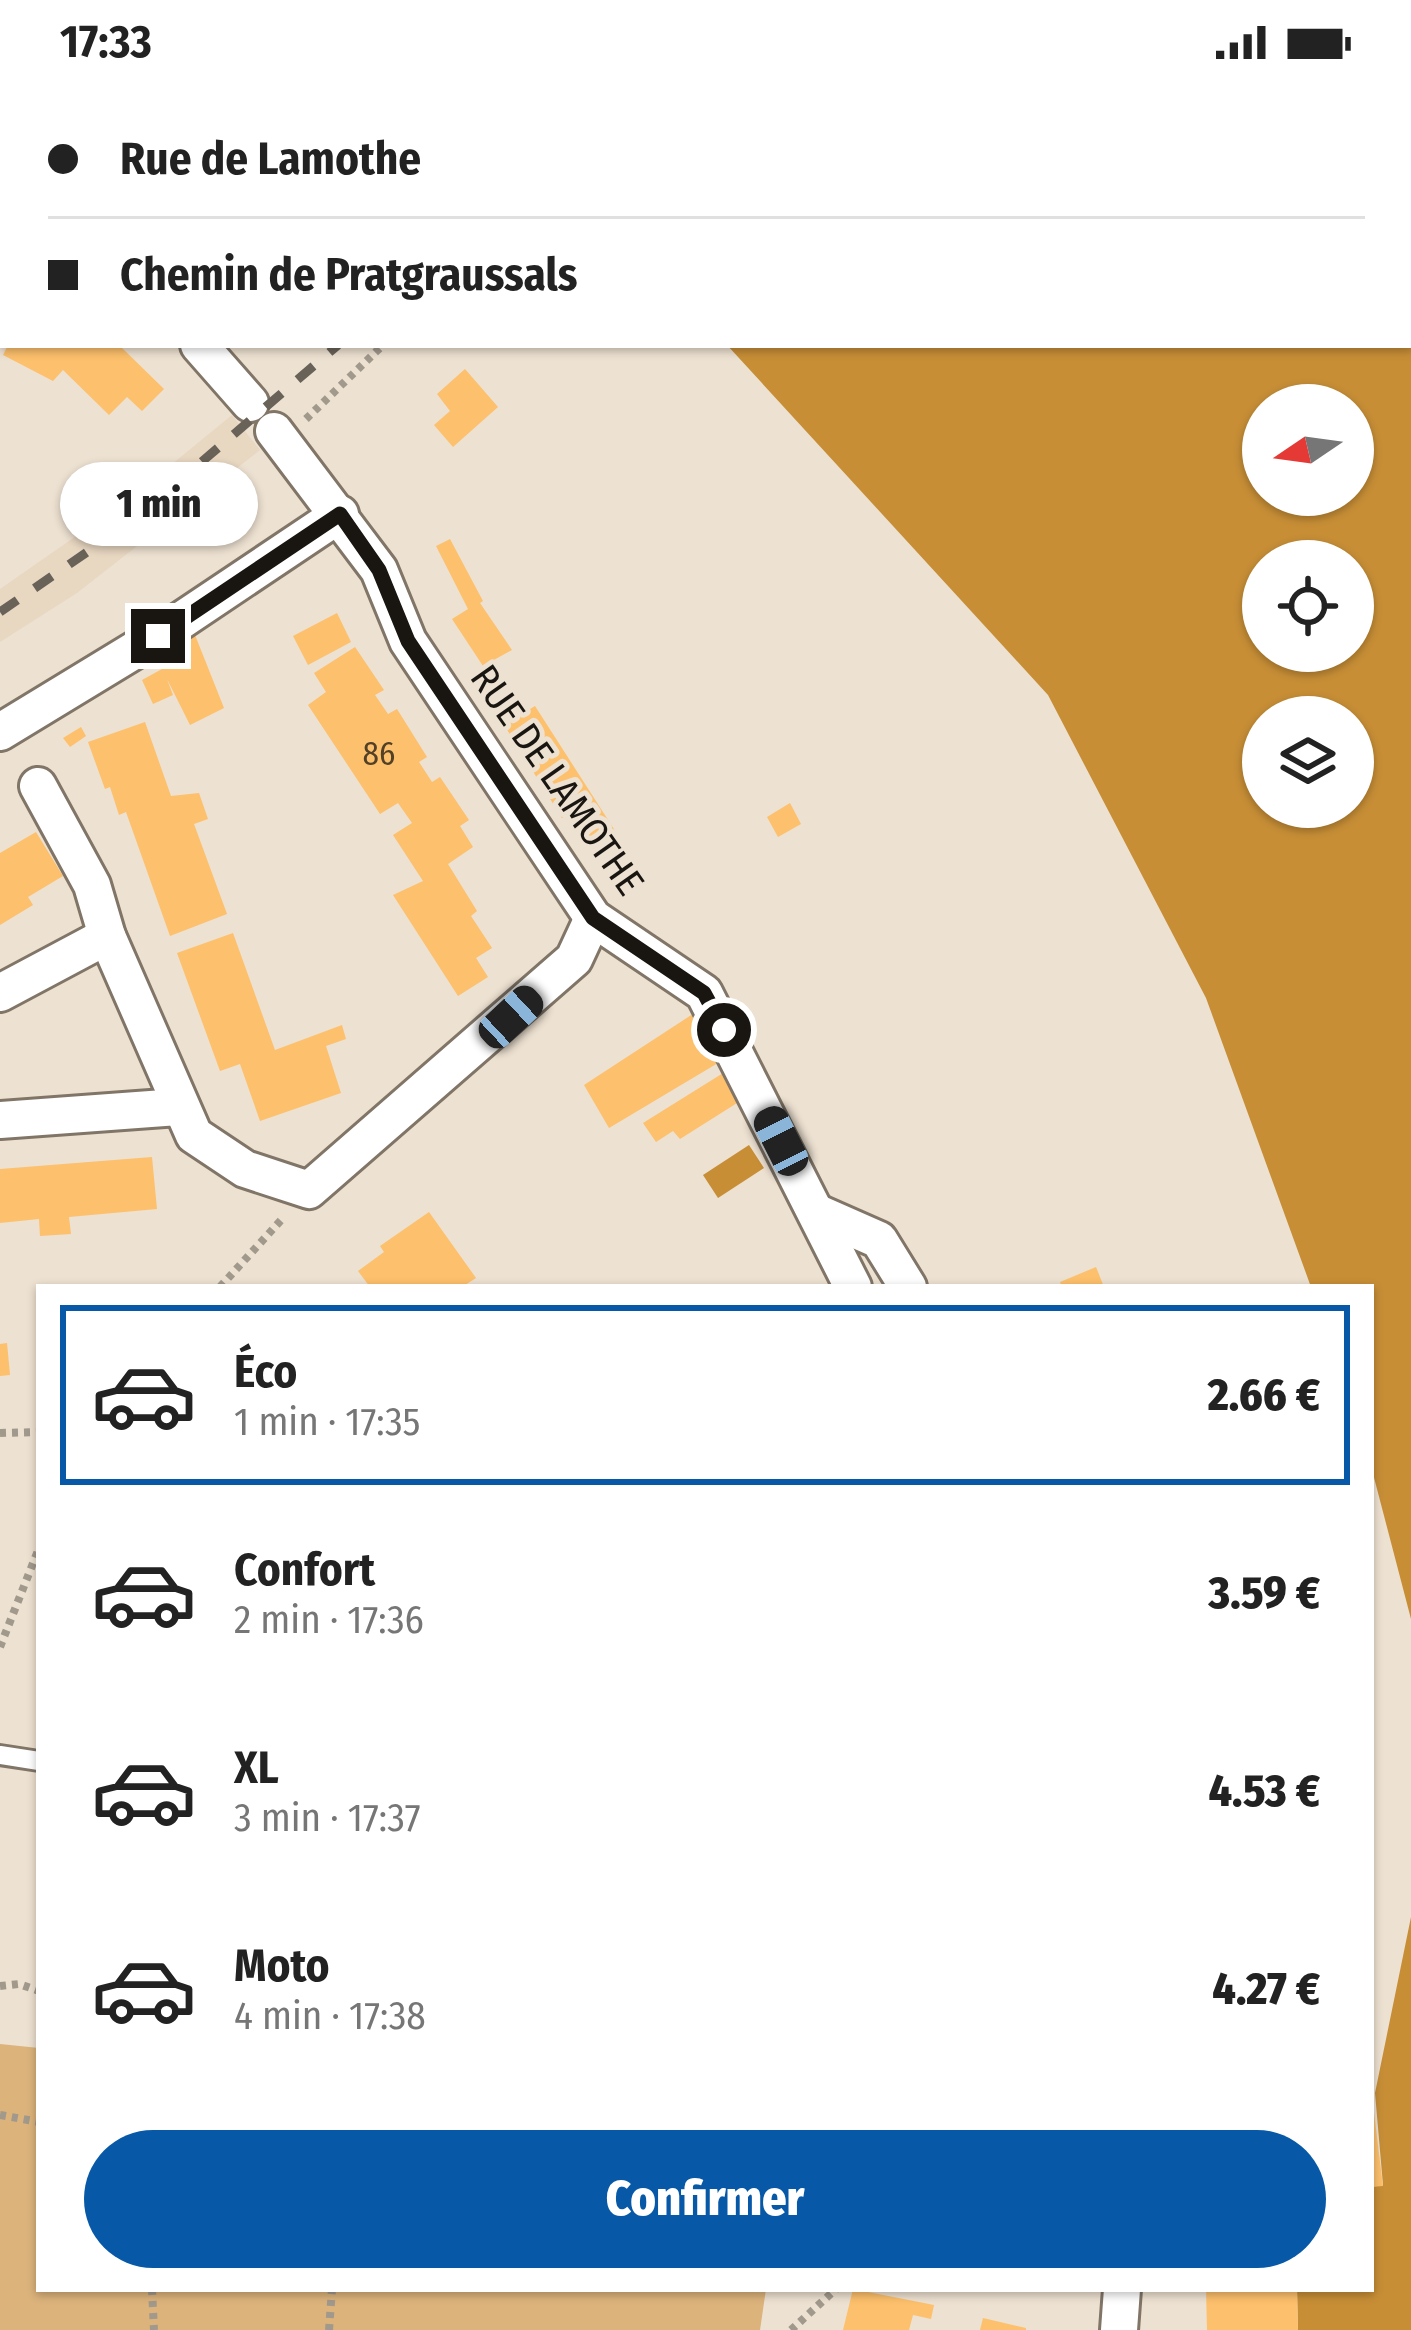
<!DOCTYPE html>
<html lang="fr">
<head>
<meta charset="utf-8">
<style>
  body { margin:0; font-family:"Fira Sans Condensed",sans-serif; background:#f2f2f2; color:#222; height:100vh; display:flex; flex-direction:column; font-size:45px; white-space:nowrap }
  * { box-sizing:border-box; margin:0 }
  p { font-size:39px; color:#767676 }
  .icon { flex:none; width:66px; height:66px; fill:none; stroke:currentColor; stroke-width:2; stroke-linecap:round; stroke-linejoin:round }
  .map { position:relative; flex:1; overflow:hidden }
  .drawer { position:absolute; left:36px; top:1200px; width:1338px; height:1008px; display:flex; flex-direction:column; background:#fff; border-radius:0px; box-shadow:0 3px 9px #0004 }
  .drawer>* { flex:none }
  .hud { position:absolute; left:0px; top:0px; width:1413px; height:264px; box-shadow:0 3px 9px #0004; display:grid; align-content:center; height:264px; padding:0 48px; background:#fff }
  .needle { width:78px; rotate:257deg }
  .fabs { position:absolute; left:1242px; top:300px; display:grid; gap:24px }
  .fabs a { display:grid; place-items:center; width:132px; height:132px; border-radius:50%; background:#fff; box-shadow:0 3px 9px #0004; font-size:60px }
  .end { position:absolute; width:54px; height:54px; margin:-27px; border:15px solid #191510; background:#fff; box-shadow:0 0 0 6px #fff }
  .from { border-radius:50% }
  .bubble { position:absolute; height:84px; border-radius:42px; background:#fff; box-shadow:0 3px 9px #0004; font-size:39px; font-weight:800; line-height:84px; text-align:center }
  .car { position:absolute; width:36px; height:72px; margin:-36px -18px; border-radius:15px; box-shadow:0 0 9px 3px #0007; background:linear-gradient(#222 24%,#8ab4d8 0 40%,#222 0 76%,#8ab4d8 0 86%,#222 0) }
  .hud b { display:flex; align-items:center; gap:42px; height:114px; font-size:45px }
  .hud b+b { border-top:3px solid #e0e0e0 }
  .hud i { width:30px; height:30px; background:#222 }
  ul { padding:21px 0 0; list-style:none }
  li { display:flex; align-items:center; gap:36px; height:180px; margin:0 24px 18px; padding:0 24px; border:6px solid transparent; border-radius:0px }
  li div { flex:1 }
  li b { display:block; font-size:45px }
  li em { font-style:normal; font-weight:800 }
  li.current { border-color:#0758a7 }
  li>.icon { width:108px; height:108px; stroke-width:1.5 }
  .cta { display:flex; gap:24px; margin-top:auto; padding:24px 48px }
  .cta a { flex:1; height:138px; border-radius:72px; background:#0758a7; color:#fff; font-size:48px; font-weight:800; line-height:138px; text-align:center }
  .status { display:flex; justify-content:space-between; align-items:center; height:84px; padding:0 60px; background:#fff; direction:ltr }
  .status svg { height:33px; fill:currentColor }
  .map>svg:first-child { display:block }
</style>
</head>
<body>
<div class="status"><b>17:33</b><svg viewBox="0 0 49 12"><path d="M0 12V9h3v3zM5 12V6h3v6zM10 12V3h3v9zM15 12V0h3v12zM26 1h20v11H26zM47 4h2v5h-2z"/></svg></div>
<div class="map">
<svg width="1411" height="2246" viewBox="0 0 1411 2246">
  <rect width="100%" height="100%" fill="#ede1d1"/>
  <!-- built -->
  <polygon fill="#e8d7c1" points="232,331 260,366 77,509 0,558 0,505 128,416"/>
  <!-- green -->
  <polygon fill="#dcb37b" points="0,1960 39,1964 39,2205 766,2205 760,2246 0,2246"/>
  <!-- water -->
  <g fill="#c78e36" fill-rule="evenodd">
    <polygon points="493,0 1325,0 1328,3 495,3"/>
    <path d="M 1411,97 L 1411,1535 L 1371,1382 L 1371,1203 L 1311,1203 L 1206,914 L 1048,611 L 727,261 L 1410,261 ZM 1263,321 L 1353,321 L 1353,411 L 1263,411 ZM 1353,477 L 1353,567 L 1263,567 L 1263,477 ZM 1263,633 L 1353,633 L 1353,723 L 1263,723 Z"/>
    <polygon points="749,1061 764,1084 718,1114 703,1091"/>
    <polygon points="1411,1833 1411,2246 1298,2246 1297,2205 1371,2205 1371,2103 1383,2101 1375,2009"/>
  </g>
  <!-- building -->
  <g fill="#fdc06c">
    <polygon points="8,261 119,261 164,305 142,327 127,313 109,331 63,286 53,297 3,271"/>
    <polygon points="465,285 498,323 453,363 434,341 450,327 437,310"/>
    <polygon points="450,455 483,517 480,519 512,566 483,582 452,535 468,525 436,462"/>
    <polygon points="337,529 351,558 308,581 293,552"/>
    <polygon points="195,551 224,624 190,641 167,595 173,611 153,620 142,596 162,585 157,574"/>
    <polygon points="355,563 384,606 375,611 388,630 397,625 427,673 419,678 432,698 440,693 469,736 460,742 473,763 448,780 477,827 471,832 492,864 476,874 488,893 458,912 393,811 423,797 393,751 412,739 398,719 380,730 308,621 326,608 314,589"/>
    <polygon points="535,622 619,753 595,768 570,728 562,734 504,641"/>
    <polygon points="145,638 171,712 199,709 208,735 194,740 227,830 170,852 126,728 119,731 110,703 105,705 88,658"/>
    <polygon points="81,643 86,652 70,663 63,654"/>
    <polygon points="790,719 801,740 778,753 767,733"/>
    <polygon points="36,748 63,792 28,813 33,821 0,841 0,769"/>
    <polygon points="233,849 275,966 342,941 346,955 326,962 341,1009 260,1037 240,980 220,987 177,869"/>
    <polygon points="699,926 728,973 609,1044 584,1001"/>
    <polygon points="728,986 745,1014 680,1055 673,1047 656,1058 643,1039"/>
    <polygon points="152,1073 157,1125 69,1133 71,1150 40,1152 39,1135 0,1139 0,1085"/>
    <polygon points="429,1128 476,1194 462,1203 370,1203 358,1187 384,1168 380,1162"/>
    <polygon points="1096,1183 1104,1203 1062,1203 1060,1198"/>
    <polygon points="7,1259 10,1291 0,1292 0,1260"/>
    <polygon points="1371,2004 1383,2102 1371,2103"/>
    <polygon points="853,2205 934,2221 931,2235 913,2231 909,2246 843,2246"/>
    <polygon points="1206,2205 1297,2205 1298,2246 1207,2246"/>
    <polygon points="983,2234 1026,2244 1026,2246 980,2246"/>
  </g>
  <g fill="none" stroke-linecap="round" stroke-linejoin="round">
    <defs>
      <polyline id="lane" points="0,1671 39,1677"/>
      <g id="street">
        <polyline points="0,128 3,130"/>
        <polyline points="0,180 3,176"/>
        <polyline points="199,261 250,319"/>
        <polyline points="274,347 379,486 408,557 593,834 704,909 853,1203"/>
        <polyline points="0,648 158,552 340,430"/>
        <polyline points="38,702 92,801 107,852 194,1051 245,1085 309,1106 574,875 593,834"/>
        <polyline points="0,909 107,852"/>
        <polyline points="0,1036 178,1023"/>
        <polyline points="820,1130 879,1156 908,1203"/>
        <polyline points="1119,2246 1122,2205"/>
      </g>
    </defs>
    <!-- lane casing -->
    <use href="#lane" stroke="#807567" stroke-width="24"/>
    <!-- street casing -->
    <use href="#street" stroke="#807567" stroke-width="42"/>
    <!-- path -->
    <g stroke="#a2998d" stroke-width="8" stroke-dasharray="6 6" stroke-linecap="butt">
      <polyline points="670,3 674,0"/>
      <polyline points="306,335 383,261"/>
      <polyline points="220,1203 283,1134"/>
      <polyline points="0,1349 39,1348"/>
      <polyline points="0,1563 39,1464"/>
      <polyline points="0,1902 19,1900 39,1907"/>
      <polyline points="0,2031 39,2038"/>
      <polyline points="152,2205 154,2246"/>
      <polyline points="329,2246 332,2205"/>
      <polyline points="791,2246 836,2205"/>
    </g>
    <!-- lane -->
    <use href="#lane" stroke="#fff" stroke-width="18"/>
    <!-- street -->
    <use href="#street" stroke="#fff" stroke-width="36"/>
    <!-- rail -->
    <g stroke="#696258" stroke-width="9" stroke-dasharray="21 21" stroke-linecap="butt">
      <polyline points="625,3 628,0"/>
      <polyline points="0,528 135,435 338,261"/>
    </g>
  </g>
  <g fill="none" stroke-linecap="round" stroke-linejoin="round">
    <!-- route -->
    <polyline stroke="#191510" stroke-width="15" points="158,552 340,430 379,486 408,557 593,834 704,909 724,946"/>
  </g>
  <g text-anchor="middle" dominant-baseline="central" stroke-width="10" stroke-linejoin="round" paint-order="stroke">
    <!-- number labels -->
    <g font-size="33" fill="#524027">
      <text x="379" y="670">86</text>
    </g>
    <!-- street labels -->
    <g font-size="39" fill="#191510" stroke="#ede1d1">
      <text transform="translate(557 696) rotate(55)">RUE DE LAMOTHE</text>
    </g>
  </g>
</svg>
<div class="fabs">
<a><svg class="needle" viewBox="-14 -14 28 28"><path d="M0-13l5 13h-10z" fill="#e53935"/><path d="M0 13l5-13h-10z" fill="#767676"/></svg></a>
<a><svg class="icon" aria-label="locate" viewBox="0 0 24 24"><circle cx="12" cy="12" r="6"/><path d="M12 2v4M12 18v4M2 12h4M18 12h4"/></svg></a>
<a><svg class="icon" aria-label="layers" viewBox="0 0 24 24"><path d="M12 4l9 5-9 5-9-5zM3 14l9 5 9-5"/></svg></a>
</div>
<i class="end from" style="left:724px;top:946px"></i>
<i class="end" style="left:158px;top:552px"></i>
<div class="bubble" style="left:60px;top:378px;width:198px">1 min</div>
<i class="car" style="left:511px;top:933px;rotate:47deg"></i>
<i class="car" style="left:781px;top:1057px;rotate:333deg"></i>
<div class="hud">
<b><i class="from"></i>Rue de Lamothe</b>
<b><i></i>Chemin de Pratgraussals</b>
</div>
<section class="drawer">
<ul>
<li class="current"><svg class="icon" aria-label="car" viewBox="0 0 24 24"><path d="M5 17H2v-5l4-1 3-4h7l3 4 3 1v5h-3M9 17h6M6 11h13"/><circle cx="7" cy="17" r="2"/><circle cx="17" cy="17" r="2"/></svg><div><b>Éco</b><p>1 min · 17:35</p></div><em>2.66 €</em></li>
<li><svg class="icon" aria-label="car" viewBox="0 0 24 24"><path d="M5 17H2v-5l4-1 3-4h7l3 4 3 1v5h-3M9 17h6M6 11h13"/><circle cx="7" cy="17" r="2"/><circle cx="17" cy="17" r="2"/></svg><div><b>Confort</b><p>2 min · 17:36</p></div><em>3.59 €</em></li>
<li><svg class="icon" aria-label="car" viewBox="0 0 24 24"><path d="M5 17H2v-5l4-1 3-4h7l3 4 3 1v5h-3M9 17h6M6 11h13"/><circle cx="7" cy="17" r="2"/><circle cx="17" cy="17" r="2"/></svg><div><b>XL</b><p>3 min · 17:37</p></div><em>4.53 €</em></li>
<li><svg class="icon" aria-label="car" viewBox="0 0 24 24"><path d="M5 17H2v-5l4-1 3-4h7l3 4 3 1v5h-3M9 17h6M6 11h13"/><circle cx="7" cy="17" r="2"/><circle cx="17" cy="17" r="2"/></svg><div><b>Moto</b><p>4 min · 17:38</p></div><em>4.27 €</em></li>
</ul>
<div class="cta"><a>Confirmer</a></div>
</section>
</div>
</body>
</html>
